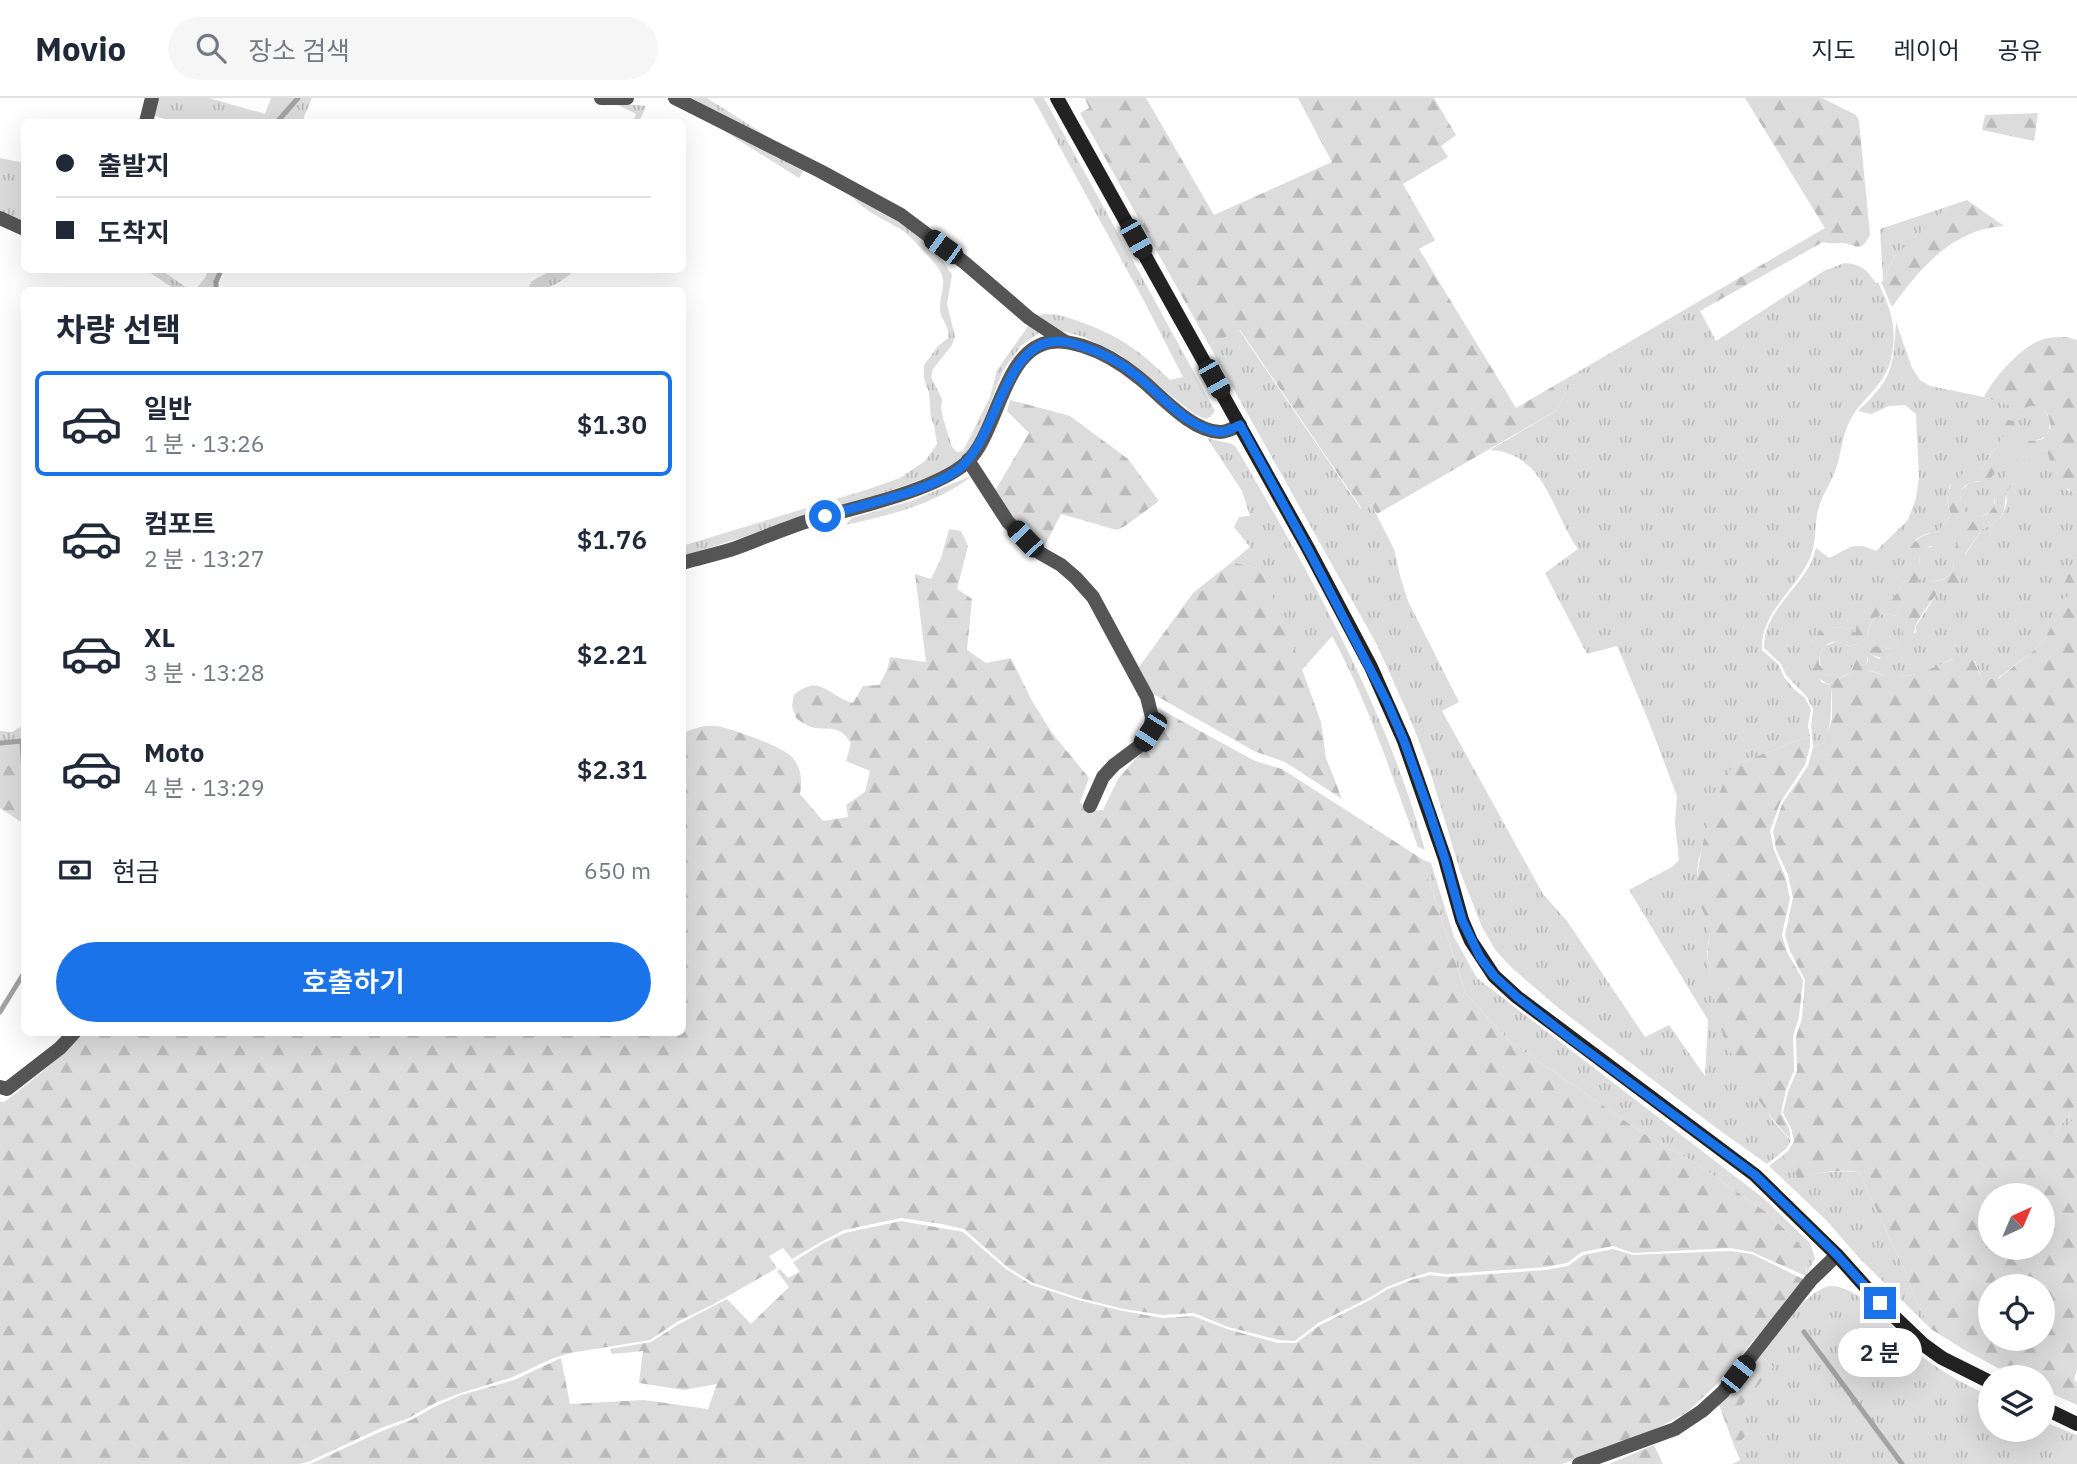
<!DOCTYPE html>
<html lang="ko">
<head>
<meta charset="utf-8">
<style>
  body { margin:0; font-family:"IBM Plex Sans","Noto Sans KR",sans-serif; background:#f6f6f7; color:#1f2937; height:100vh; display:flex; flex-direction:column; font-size:26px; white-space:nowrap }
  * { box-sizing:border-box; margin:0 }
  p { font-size:23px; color:#747a83 }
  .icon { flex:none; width:38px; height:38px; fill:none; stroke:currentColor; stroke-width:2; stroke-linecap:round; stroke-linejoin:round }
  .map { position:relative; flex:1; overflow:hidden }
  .details { position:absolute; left:21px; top:189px; width:665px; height:749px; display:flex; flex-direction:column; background:#fff; border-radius:10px; box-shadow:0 7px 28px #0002 }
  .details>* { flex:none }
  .guide { position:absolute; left:21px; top:21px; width:665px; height:154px; border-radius:10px; box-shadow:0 7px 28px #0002; display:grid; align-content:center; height:154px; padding:0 35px; background:#fff }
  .needle { width:46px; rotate:44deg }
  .buttons { position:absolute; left:1978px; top:1085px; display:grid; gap:14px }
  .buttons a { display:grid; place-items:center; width:77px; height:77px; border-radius:50%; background:#fff; box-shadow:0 7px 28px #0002; font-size:35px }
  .end { position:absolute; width:32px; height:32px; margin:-16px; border:9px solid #1a73e8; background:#fff; box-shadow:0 0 0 4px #fff }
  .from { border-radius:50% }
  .bubble { position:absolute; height:49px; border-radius:24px; background:#fff; box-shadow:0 7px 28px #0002; font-size:23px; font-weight:600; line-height:49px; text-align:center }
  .car { position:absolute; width:21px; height:42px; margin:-21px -10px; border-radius:9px; box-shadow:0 0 5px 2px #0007; background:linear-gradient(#222 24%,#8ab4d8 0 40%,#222 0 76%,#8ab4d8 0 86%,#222 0) }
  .guide b { display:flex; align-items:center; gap:24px; height:66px; font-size:26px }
  .guide b+b { border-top:2px solid #e0e1e3 }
  .guide i { width:18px; height:18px; background:#1f2937 }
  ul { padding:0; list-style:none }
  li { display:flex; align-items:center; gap:21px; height:105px; margin:0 14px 10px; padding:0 21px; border:4px solid transparent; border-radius:10px }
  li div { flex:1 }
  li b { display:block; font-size:26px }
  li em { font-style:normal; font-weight:600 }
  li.current { border-color:#1a73e8 }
  li>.icon { width:63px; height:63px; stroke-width:1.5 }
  h2 { padding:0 35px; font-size:32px; line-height:84px }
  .pay { display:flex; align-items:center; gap:18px; height:77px; padding:0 35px; font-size:26px }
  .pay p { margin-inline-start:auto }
  .primary-button { display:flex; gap:14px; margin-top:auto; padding:14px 35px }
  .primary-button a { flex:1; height:80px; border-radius:42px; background:#1a73e8; color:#fff; font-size:28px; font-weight:600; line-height:80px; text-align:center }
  header { display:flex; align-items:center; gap:42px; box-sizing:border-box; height:98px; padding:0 35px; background:#fff; border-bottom:2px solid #e0e1e3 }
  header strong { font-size:33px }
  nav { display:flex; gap:38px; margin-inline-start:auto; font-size:24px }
  .search { width:490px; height:63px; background:#f6f6f7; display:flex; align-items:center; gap:18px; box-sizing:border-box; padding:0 24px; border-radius:38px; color:#747a83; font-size:26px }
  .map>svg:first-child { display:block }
</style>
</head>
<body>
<header>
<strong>Movio</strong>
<div class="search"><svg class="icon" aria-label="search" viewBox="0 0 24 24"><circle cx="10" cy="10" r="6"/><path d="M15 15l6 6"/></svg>장소 검색</div>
<nav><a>지도</a><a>레이어</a><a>공유</a></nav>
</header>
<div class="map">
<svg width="2077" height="1366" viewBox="0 0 2077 1366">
  <defs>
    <pattern id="grass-tufts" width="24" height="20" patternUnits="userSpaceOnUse" patternTransform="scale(1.75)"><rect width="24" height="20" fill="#dcdcdc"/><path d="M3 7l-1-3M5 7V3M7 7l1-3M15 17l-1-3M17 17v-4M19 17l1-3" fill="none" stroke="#bbb"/></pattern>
    <pattern id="forest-firs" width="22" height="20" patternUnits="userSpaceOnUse" patternTransform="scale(1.75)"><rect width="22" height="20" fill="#dcdcdc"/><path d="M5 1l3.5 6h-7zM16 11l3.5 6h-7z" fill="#bbb"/></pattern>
  </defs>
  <rect width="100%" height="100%" fill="#fff"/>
  <!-- grass -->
  <g fill="url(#grass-tufts)">
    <polygon points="157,0 209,0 265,16 271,0 296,0 275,24 175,24 152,17"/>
    <polygon points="299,0 312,0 302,24 278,24"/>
    <polygon points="692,0 707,0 784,49 730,23"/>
    <path d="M 1033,0 L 1044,0 L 1215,313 L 1210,319 L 1205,321 L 1193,315 L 1119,256 L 1084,239 L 1057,232 L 1035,218 C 1049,213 1064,218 1078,223 C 1118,237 1139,252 1170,282 L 1183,279 L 1144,203 Z"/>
    <polygon points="614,5 646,8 639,24 633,24 636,16"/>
    <polygon points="681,6 804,72 799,80"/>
    <polygon points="0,60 24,65 24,126 0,113"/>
    <path d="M 853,99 L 904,127 L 943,156 L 941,160 L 952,177 L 947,206 L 955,239 L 952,247 L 933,271 L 931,279 L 942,301 L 941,310 L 943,320 L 952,349 L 957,354 L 963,353 L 990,299 L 997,272 L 1029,227 L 1039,235 L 1021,248 L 1009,264 L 1002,275 L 975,346 L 963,360 L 936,376 L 895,391 L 683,458 L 682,448 L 869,391 L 900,380 L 925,363 L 937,346 L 934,327 L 931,320 L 929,295 L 924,280 L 924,267 L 938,248 L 948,240 C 951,227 939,221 940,209 C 940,200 944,191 943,182 C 942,172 935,166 929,159 C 920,150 912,139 902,132 C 890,125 858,109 853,99 Z"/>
    <polygon points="1949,108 1894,159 1883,183 1880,131"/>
    <path d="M 1844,165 C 1861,166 1866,171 1876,185 L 1878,184 C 1891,212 1898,230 1891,261 C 1885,289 1858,302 1848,327 C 1842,341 1841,354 1837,368 C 1832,384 1822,396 1818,412 C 1814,429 1817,448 1808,464 C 1794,493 1760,516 1762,552 L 1779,567 L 1784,579 L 1793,590 L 1805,600 L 1811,611 L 1808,627 L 1810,638 L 1734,667 L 1721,690 L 1698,764 L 1697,777 L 1710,831 L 1707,856 L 1717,914 L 1724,939 L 1739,968 L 1773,1023 L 1791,1043 L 1786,1051 L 1767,1066 L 1715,1029 L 1561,912 L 1513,871 L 1496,853 L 1482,829 L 1460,773 L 1430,673 L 1412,625 L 1377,547 L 1209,247 L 1239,232 L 1361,411 L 1371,406 L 1394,451 L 1400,478 L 1408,503 L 1459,604 L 1442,613 L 1543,796 L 1567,823 L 1645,939 L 1669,927 L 1705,978 L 1708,922 L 1629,792 L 1672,769 L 1679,762 L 1675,725 L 1677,698 L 1649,624 L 1617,548 L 1587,556 L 1545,475 L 1578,451 C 1552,415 1546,355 1490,352 L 1557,312 L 1567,291 L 1564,282 L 1696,205 L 1716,243 L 1824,173 Z"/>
    <polygon points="146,172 161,172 190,192 176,192"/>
    <polygon points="208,172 220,172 215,184 215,192 195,192 205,180"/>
    <path d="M 552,172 L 575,172 C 561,185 546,193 527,192 L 532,183 Z"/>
    <path d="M 1896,224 L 1912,270 L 1920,282 L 1930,288 L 1984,299 L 2021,311 L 2033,307 L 2039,309 L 2044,312 L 2050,322 L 2049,333 L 2046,338 L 2035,343 L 1995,397 L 1994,408 L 1991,413 L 1980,419 L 1952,456 C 1958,473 1948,483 1932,483 L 1904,530 L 1903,541 L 1895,549 L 1889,551 L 1876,548 L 1855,564 L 1850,574 L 1840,580 L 1827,577 C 1818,568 1817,558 1825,548 L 1837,543 L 1850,549 L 1869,539 L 1868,531 L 1874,520 L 1886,515 L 1895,518 L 1921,476 L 1919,469 L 1920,456 L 1924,451 L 1936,447 L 1966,415 L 1960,405 L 1961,392 L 1971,384 L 1984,384 L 2017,336 L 2015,330 L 2005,337 L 1981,372 L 1950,387 C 1947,398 1946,405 1951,416 L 1938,434 L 1926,436 L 1916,441 L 1909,477 L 1892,502 L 1856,536 C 1839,524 1823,529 1811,544 L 1821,584 L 1832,588 C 1830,609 1833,625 1824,645 L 1813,649 L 1811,628 L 1813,611 L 1807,599 L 1786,577 L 1781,566 L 1764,550 C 1763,517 1795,494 1810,467 C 1813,462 1814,456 1816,450 L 1829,460 C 1851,450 1852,442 1876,453 L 1908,422 L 1916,400 L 1919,380 L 1916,316 L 1905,307 L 1889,308 L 1871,316 L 1858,313 C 1893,280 1893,271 1896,224 Z"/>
    <path d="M 1207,340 L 1232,346 L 1236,349 C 1310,477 1386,608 1425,752 L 1418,749 C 1392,678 1368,604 1332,538 L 1302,572 L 1261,471 L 1232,464 L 1250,449 L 1234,429 L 1239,419 L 1250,418 L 1242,393 Z"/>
    <polygon points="2047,352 2067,392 2077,395 2077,459 2068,498 2046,539 2033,553 1997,581 1982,581 1975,563 1952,561 1924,575 1894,580 1865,571 1868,562 1867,554 1879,561 1916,534 1916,528 1938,494 1941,494 1982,431 1992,427 1999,421 2004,414 2007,404 2006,395 2033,355"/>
    <path d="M 968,379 L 971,379 C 935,406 888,418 845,427 L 852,420 L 911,403 Z"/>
    <polygon points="24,627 24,636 21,641 0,643 0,633 12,634"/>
    <polygon points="1422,761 1431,765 1454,839 1477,880 1762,1099 1810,1145 1815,1160 1806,1178 1807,1170 1794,1140 1766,1114 1694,1064 1641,1034 1509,943 1466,896"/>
    <polygon points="2077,1004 2077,1016 2059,1041 2055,1035"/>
    <path d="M 1782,1058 L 1799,1080 C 1820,1074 1837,1072 1859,1074 L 1906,1175 L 1917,1205 L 1931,1231 L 1860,1161 L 1827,1123 L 1769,1068 Z"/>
    <path d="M 1830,1188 C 1864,1187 1902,1243 1928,1263 C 1947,1277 1968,1288 1990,1298 L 1990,1332 L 2042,1332 L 2042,1323 L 2077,1337 L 2077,1366 L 1904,1366 L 1805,1232 L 1802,1234 L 1899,1366 L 1732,1366 L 1740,1362 L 1735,1350 L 1747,1336 L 1736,1313 L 1773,1269 L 1759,1257 C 1776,1237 1806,1192 1830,1188 Z"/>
  </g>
  <!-- forest -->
  <g fill="url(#forest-firs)" fill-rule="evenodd">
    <polygon points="1085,0 1146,0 1214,117 1332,64 1298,0 1434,0 1456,37 1441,48 1448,59 1403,86 1435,142 1419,151 1516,310 1564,282 1567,291 1557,312 1377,416 1371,406 1362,411 1240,232 1209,247 1080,15 1089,10"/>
    <path d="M 1745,0 L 1822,0 L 1856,17 L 1859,23 L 1870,137 C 1860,157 1855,145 1841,145 C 1833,145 1830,146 1823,144 L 1700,213 L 1696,205 L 1825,130 Z"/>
    <polygon points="2038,15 2034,43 1982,32 1985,17"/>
    <path d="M 1967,102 L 2004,128 C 1953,131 1920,170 1892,209 L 1881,184 L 1883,183 L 1894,159 L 1909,144 L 1949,108 Z"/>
    <path d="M 2066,239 L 2077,242 L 2077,395 C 2054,388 2053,373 2047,352 L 2033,356 L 2006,395 L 2004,413 L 1999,421 L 1992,427 L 1982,431 L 1965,456 C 1968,470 1963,485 1948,492 C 1945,493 1941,493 1938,495 C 1934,498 1918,522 1916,527 C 1912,538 1915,547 1904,555 C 1892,563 1880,561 1868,555 L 1866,571 C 1910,590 1927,569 1967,556 L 1974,563 L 1982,581 L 1998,581 L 2033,553 L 2046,539 L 2054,522 L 2052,506 L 2068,498 L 2064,486 L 2077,459 L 2077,1004 L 2055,1035 L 2059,1040 L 2077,1016 L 2077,1271 L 2074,1281 L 2077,1285 L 2077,1307 L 2042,1291 L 2042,1279 L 2015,1279 L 1966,1253 L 1931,1231 L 1917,1205 L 1906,1175 L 1859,1074 C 1837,1071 1820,1074 1799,1081 L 1782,1058 L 1788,1053 L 1794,1043 L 1791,1030 L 1783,1015 L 1788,993 L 1797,973 L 1796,939 L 1802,920 L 1805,882 L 1790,853 L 1785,837 L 1793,800 L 1788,777 L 1776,751 L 1773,733 L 1782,706 L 1808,668 L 1813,649 L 1824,645 L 1832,621 L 1832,588 C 1784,567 1816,511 1856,535 C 1856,514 1870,498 1892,502 L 1909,477 C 1901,454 1915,436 1938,434 L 1951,416 C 1941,393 1955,370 1981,372 L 2005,337 L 2003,321 L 2014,323 L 2015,330 L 2019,338 L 1987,386 C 1976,381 1968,384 1961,392 L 1960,405 L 1966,415 L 1943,448 L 1930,448 L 1920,456 L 1919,469 L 1923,477 L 1895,518 L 1886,515 L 1874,520 L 1868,531 L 1869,539 L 1850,549 L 1837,543 C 1824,545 1819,553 1819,566 L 1827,577 L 1840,580 C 1850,576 1855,570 1855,559 L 1876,548 L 1889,551 C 1901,547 1906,538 1902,525 L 1932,483 C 1944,483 1951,479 1954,467 L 1951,455 L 1976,419 C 1991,418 1998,407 1994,394 L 2029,343 C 2037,343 2044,342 2048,335 C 2055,323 2045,307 2032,308 C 2028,308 2025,311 2021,311 C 2017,311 1991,301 1984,299 C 1995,279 2021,248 2044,241 C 2051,239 2059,239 2066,239 ZM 1990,1097 L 2042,1097 L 2042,1150 L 1990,1150 ZM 1990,1188 L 2042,1188 L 2042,1241 L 1990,1241 Z"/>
    <polygon points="1010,302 1070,318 1128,361 1159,403 1125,428 1117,432 1061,416 1043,451 1026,439 995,393 1029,335 1007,313"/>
    <path d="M 949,431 L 961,433 L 968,448 L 957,491 L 972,501 L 967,552 L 986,565 L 1011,560 L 1032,603 L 1052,635 L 1089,680 L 1080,704 L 1088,713 L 1103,712 L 1118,681 L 1160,633 L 1158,610 L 1255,663 L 1282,671 L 1422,761 L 1466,896 L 1509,943 L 1641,1034 L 1694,1064 L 1766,1114 L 1794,1140 L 1803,1151 L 1807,1161 L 1806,1178 L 1752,1154 L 1730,1150 L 1633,1155 L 1613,1148 L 1582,1154 L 1567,1165 L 1546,1169 L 1447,1176 L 1430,1174 L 1410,1180 L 1387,1189 L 1369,1200 L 1318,1225 L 1295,1243 L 1279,1242 L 1228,1229 L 1194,1215 L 1163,1217 L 1124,1211 L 1079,1200 L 1033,1185 L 1007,1169 L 964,1131 L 942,1126 L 901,1120 L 844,1132 L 821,1144 L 792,1161 L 783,1150 L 769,1158 L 777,1170 L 712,1207 L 677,1224 L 650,1242 L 570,1255 L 551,1261 L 513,1279 L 461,1295 L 435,1305 L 409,1320 L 381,1330 L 308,1364 L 299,1366 L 0,1366 L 0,1004 L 4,1004 C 33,983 59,959 85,935 L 682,934 L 683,635 C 694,631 703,627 715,628 C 729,629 783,649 792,659 C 802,670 802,683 800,696 L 823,723 L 848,719 L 846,707 L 865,694 L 870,673 L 846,663 L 851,645 C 837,624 829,634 811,629 C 806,627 800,623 796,620 L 792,608 L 794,597 C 820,575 826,597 853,605 L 863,588 L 879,587 L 887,572 L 890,559 L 926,564 L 915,476 L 931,481 L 941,460 Z"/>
    <polygon points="1232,464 1261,471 1295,552 1321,624 1326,660 1342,701 1285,664 1254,653 1153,596 1139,569 1193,495"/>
    <path d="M 1810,638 L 1810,649 L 1805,667 L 1780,705 L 1770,733 L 1774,752 L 1785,778 L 1790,800 L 1782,837 L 1787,854 L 1803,882 L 1799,919 L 1793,938 L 1794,972 L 1786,992 L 1781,1015 L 1789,1030 L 1791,1042 C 1766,1016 1738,974 1724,940 C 1715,915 1712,887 1708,861 C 1706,851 1711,839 1709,829 C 1707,819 1700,809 1698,799 C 1692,770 1716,690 1734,667 Z"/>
    <polygon points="21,644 24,685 24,726 0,710 0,647"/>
    <polygon points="901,1123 963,1134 1006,1171 1032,1187 1078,1202 1123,1213 1163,1220 1193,1218 1227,1231 1278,1245 1296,1245 1320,1227 1370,1202 1388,1191 1411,1182 1430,1177 1447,1179 1546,1172 1568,1168 1583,1157 1613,1151 1633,1157 1730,1153 1752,1156 1805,1182 1715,1288 1686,1315 1652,1333 1562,1366 310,1366 382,1333 411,1322 436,1308 461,1297 514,1282 561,1260 570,1306 644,1302 708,1311 717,1286 684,1292 639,1285 643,1253 612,1256 610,1251 651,1244 679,1226 727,1201 751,1226 789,1189 777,1173 780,1171 788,1180 800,1174 793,1164 822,1146 845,1135"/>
    <polygon points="1759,1257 1773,1269 1737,1313 1747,1336 1735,1350 1718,1304"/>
    <polygon points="1654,1347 1663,1366 1609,1366"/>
  </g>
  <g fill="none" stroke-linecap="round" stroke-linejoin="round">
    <!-- stream -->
    <g stroke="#a3a3a3" stroke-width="5">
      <polyline points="277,24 298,0"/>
      <polyline points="216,192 216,184 221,172"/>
      <polyline points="24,639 22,643 24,676"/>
      <polyline points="0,645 22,643"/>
      <polyline points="0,914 24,875"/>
      <polyline points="1804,1234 1902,1366"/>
    </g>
    <!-- minor -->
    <g stroke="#555" stroke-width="14">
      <polyline points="601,0 627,0"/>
      <polyline points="675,0 820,73 901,117 965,165 1029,220 1064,243"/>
      <polyline points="146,24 152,0"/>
      <polyline points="0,120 24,131"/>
      <polyline points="968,362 1008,424 1040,455 1061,467 1076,480 1093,499 1147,599 1152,619 1150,634 1142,646 1114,667 1103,679 1090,708"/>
      <path d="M 682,465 C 699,460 717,456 733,451 C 758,442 783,431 808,423 C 852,410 932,394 966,365 C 999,335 1002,251 1051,244 C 1062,242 1073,245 1083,248 C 1102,254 1122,266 1138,279 C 1160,296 1190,333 1220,334 C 1227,334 1234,330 1240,327"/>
      <polyline points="0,989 7,991 60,950 75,934"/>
      <polyline points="1579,1366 1675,1331 1702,1313 1723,1294 1811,1182 1837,1157"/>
    </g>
    <!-- secondary -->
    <g stroke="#222" stroke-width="14">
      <polyline points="1057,0 1309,452 1371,569 1404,643 1445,761 1462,822 1471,843 1494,878 1517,899 1755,1077 1837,1157 1880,1205 1924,1247 1942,1260 1990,1284"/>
      <polyline points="2042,1309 2077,1326"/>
    </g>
  </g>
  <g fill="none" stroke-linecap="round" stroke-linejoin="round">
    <!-- route -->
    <path stroke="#1a73e8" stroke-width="9" d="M 825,418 C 861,407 932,393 960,370 C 996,340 1003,253 1050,244 C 1060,242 1072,245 1081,248 C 1101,254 1121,265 1137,278 C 1160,296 1189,332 1220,334 C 1227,334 1233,330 1240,327 L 1309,453 L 1387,604 L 1404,643 L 1429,713 L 1445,761 L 1462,822 L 1480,859 L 1494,878 L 1517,899 L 1571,941 L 1755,1077 L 1837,1157 L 1880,1205"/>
  </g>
</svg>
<div class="buttons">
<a><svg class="needle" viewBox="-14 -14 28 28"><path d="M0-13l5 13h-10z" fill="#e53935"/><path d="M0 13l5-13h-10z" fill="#747a83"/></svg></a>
<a><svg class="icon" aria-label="locate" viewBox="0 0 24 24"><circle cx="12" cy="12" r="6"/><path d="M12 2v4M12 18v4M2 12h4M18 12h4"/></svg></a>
<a><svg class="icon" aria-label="layers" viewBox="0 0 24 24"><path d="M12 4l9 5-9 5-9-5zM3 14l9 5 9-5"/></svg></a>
</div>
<i class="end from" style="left:825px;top:418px"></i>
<i class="end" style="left:1880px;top:1205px"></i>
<div class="bubble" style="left:1838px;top:1230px;width:84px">2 분</div>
<i class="car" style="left:1136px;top:141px;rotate:151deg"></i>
<i class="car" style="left:943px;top:149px;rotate:306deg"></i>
<i class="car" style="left:1214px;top:281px;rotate:151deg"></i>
<i class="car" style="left:1025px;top:441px;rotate:316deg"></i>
<i class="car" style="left:1150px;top:634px;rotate:213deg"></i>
<i class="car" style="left:1738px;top:1276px;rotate:38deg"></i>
<div class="guide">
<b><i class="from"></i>출발지</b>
<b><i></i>도착지</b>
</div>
<section class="details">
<h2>차량 선택</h2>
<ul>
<li class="current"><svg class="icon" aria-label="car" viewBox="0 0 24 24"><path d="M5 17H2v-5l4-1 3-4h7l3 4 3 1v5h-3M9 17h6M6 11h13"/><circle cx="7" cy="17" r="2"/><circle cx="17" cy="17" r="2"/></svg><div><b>일반</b><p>1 분 · 13:26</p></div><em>$1.30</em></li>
<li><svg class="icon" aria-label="car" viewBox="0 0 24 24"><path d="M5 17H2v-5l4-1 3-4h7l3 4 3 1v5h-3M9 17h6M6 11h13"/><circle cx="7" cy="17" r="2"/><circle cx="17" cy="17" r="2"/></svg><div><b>컴포트</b><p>2 분 · 13:27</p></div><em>$1.76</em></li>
<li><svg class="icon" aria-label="car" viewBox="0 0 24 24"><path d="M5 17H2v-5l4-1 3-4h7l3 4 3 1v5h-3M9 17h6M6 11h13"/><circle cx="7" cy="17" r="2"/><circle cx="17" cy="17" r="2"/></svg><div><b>XL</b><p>3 분 · 13:28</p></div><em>$2.21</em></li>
<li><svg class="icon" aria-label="car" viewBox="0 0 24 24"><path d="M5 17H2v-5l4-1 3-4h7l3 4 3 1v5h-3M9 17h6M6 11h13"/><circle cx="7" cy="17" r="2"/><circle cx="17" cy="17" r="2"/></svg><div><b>Moto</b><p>4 분 · 13:29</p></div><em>$2.31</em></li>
</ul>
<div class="pay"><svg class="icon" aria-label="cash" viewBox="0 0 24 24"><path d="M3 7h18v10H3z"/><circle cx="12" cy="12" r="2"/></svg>현금<p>650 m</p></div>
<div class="primary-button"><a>호출하기</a></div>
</section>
</div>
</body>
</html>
